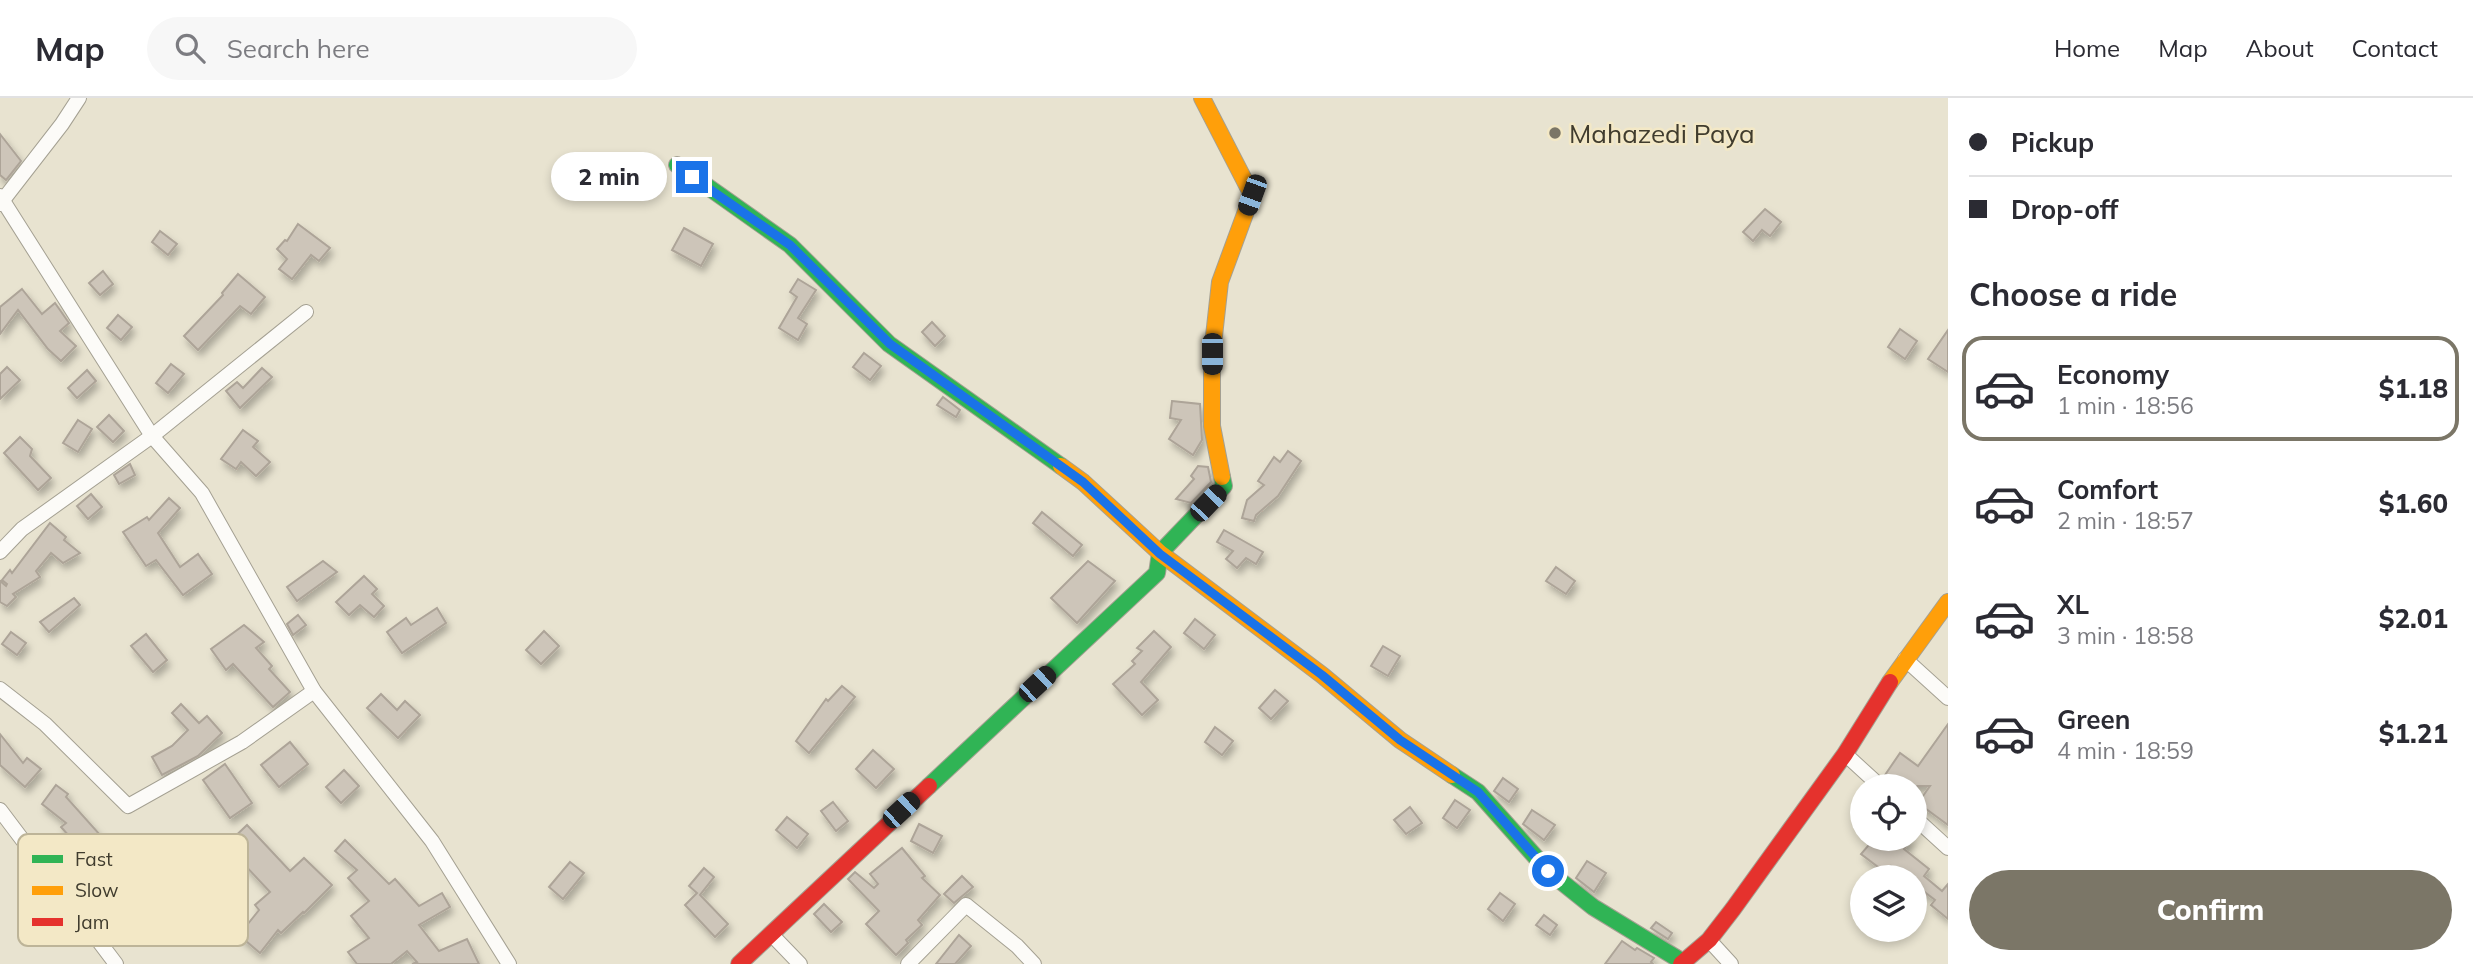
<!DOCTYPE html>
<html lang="en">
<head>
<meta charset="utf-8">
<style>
  body { margin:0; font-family:Mulish,sans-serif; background:#f7f7f7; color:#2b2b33; height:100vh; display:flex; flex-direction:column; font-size:26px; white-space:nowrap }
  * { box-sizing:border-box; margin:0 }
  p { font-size:23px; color:#7c7c81 }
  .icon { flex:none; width:38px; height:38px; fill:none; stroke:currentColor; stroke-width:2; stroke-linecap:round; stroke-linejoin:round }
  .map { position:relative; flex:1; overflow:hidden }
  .side { display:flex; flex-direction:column; background:#fff; width:525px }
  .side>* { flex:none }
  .hud { display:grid; align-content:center; height:154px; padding:0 21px; background:#fff }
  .controls { position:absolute; left:1850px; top:676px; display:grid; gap:14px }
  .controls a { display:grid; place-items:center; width:77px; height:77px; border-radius:50%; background:#fff; box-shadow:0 4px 10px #0003; font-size:35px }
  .end { position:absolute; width:32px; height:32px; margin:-16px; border:9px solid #1a73e8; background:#fff; box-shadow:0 0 0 4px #fff }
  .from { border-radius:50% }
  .bubble { position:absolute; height:49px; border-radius:24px; background:#fff; box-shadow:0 4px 10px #0003; font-size:23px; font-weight:800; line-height:49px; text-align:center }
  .car { position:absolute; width:21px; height:42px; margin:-21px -10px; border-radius:9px; box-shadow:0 0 5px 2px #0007; background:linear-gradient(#222 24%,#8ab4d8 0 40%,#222 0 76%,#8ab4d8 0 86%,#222 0) }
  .hud b { display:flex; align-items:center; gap:24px; height:66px; font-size:26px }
  .hud b+b { border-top:2px solid #e1e1e2 }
  .hud i { width:18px; height:18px; background:#2b2b33 }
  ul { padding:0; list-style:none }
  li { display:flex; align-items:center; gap:21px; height:105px; margin:0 14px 10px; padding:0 7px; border:4px solid transparent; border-radius:21px }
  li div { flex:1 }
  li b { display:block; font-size:26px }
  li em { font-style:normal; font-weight:800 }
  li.on { border-color:#7b7667 }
  li>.icon { width:63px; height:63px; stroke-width:1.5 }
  h2 { padding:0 21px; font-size:32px; line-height:84px }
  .action { display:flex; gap:14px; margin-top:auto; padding:14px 21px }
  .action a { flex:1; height:80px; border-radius:42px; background:#7b7667; color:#fff; font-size:28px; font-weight:800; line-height:80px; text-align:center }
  header { display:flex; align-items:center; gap:42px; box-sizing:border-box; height:98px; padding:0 35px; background:#fff; border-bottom:2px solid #e1e1e2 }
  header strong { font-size:33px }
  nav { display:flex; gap:38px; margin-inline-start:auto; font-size:24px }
  .search { width:490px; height:63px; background:#f7f7f7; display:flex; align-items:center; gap:18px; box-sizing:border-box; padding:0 24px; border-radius:38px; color:#7c7c81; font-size:26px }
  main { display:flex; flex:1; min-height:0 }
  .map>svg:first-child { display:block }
</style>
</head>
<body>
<header>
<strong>Map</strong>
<div class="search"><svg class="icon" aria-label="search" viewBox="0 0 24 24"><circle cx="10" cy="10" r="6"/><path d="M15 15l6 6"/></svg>Search here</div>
<nav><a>Home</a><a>Map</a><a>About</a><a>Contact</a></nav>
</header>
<main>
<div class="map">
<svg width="1948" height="866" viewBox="0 0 1948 866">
  <defs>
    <filter id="shadow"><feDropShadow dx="3" dy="5.5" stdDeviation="3.5" flood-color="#0004"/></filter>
  </defs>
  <rect width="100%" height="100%" fill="#e8e3d0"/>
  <!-- building -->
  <g fill="#cdc5b9" stroke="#ada498" stroke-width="2" filter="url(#shadow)">
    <polygon points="0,36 21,63 6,82 0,77"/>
    <polygon points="1765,111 1781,124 1770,138 1762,132 1753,143 1743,134"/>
    <polygon points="298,126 330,150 319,163 311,157 292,181 279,171 287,161 277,151 285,142 287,143"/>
    <polygon points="684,130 713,146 701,168 672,152"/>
    <polygon points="160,133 177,146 168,157 152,144"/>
    <polygon points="103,173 113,186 100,197 89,185"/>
    <polygon points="238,176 265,199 251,216 240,208 198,252 184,238 223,197 222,195"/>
    <polygon points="798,181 816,192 798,220 807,226 798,242 779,230 797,199 790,194"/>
    <polygon points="22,191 42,216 55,205 69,225 60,233 76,248 61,263 48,251 18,212 0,236 0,209"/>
    <polygon points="118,217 132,229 121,242 107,230"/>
    <polygon points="932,224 945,238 935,248 922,234"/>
    <polygon points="1900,231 1917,243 1905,261 1888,249"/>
    <polygon points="1948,232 1948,274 1928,261"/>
    <polygon points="864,255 881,268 870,282 853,269"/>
    <polygon points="171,266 184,276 168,295 156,285"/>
    <polygon points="7,269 20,282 0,301 0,276"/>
    <polygon points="262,270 272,279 240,310 226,293 237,284 243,290"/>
    <polygon points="87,272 96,283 77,300 68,290"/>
    <polygon points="943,299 960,312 956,319 937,307"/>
    <polygon points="1172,303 1200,306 1202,342 1193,357 1169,341 1181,322 1170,320"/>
    <polygon points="109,317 124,333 113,344 97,329"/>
    <polygon points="78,322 92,331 78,354 63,345"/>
    <polygon points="243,332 258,343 253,349 270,364 256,378 241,364 236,371 221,361"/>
    <polygon points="20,339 32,351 30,358 51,380 38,392 4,355"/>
    <polygon points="1288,353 1301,363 1278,398 1256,417 1254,423 1242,420 1247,402 1264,387 1258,383 1274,359 1280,364"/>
    <polygon points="130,366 135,377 119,386 114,377"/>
    <polygon points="1198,368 1208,369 1211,384 1191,405 1176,401 1194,381 1191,378"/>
    <polygon points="91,396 102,409 88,421 77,408"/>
    <polygon points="169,400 180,410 158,435 180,469 198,456 212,476 183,497 156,462 146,468 123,434 147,419 149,422"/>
    <polygon points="1042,414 1082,447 1073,458 1033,425"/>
    <polygon points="50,425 66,439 64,442 80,455 63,465 51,455 36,473 40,479 13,496 16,499 7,508 0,504 0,483 6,488 7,486 2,482 10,472 12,475"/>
    <polygon points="1224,432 1263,454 1256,466 1246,460 1237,470 1226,461 1233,453 1217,444"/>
    <polygon points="323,463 337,474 297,503 287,489"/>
    <polygon points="1088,463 1115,483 1077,525 1051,500"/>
    <polygon points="1556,469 1575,483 1566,496 1546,483"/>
    <polygon points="364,478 377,491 372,496 384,508 374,519 360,507 349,517 336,504"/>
    <polygon points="74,500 80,507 49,534 40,524"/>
    <polygon points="437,510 446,525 402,555 387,534 406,520 411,527"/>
    <polygon points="298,517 306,527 293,537 287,526"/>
    <polygon points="1195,521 1215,537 1204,551 1184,535"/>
    <polygon points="244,527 264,544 256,550 272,568 269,571 290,594 273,609 233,566 226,572 211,551"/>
    <polygon points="544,533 559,548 541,566 526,552"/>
    <polygon points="1154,533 1171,549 1141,584 1158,602 1142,617 1113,586 1135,566 1132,563 1142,553 1137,550"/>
    <polygon points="11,534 26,545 17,557 2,546"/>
    <polygon points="146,536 167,562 153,574 131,548"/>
    <polygon points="1383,548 1400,558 1388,578 1371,568"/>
    <polygon points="842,588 855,599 809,655 796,643 826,601 828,603"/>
    <polygon points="1275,592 1288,603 1271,621 1259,610"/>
    <polygon points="381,596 397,612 405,603 420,617 398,640 367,610"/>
    <polygon points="181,606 199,625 207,618 222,635 198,658 162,677 152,659 172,648 188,632 172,615"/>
    <polygon points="1948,626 1948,727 1918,705 1930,688 1900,688 1885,677 1900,655 1918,668"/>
    <polygon points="1215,629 1233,643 1222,657 1205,644"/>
    <polygon points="0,636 23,665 27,660 41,671 25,689 0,667"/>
    <polygon points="290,644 308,666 279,689 261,667"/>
    <polygon points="873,652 894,671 876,690 856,671"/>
    <polygon points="225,666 252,705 230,720 203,682"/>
    <polygon points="344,672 359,688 341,705 326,689"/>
    <polygon points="1503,680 1518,691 1509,704 1494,693"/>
    <polygon points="56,687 68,696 66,699 118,757 114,761 132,779 113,797 96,778 92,781 78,765 86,757 61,729 66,725 42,706"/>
    <polygon points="1455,702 1470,712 1457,730 1443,720"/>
    <polygon points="833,704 848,723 836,733 821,713"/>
    <polygon points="1410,709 1422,725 1406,736 1394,722"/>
    <polygon points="1532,712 1555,727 1544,742 1523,726"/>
    <polygon points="787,719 808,736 797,750 776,732"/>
    <polygon points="919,726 942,738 933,755 911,743"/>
    <polygon points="247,727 290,773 304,760 332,787 304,815 303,814 281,835 278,832 260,855 239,837 259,812 255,807 270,794 226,747"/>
    <polygon points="1881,740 1912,740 1904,751 1929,771 1924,778 1942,793 1948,786 1948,821 1931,807 1935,802 1914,786 1914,779 1905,779 1891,768 1886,775 1861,756 1873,742 1877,745"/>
    <polygon points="345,742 389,786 395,781 419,808 442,795 450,809 419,827 439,853 467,841 479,866 412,866 417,864 407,853 391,866 357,866 348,854 369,840 351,818 369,803 348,780 357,772 335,753"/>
    <polygon points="902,750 925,778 922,780 940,797 918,822 922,827 906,842 908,845 896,857 866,826 879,813 848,781 855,774 874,790 878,786 870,776"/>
    <polygon points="1587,763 1606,775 1594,794 1576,780"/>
    <polygon points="570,764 584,775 563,801 549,789"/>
    <polygon points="704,770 714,779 700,797 728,826 715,839 685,807 697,795 689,788"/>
    <polygon points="962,778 973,789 954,805 944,796"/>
    <polygon points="1500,795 1515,806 1503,823 1488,811"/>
    <polygon points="824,806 842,824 831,834 814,816"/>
    <polygon points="1544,817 1557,827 1550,837 1536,827"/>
    <polygon points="1656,824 1672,835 1668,841 1651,830"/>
    <polygon points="959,837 971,848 955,866 936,866"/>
    <polygon points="1622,843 1635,852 1637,850 1654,860 1651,864 1653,866 1605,866"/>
  </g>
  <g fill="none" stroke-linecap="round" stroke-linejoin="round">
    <defs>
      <g id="street">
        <polyline points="0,98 152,338 202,395 314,593 432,743 509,866"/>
        <polyline points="0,106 62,26 79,0"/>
        <polyline points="0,454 22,431 152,338 306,214"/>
        <polyline points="1905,561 1948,600"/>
        <polyline points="0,591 45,626 128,708 242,644 314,593"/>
        <polyline points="1845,656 1880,688"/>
        <polyline points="0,712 116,866"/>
        <polyline points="1914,719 1948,750"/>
        <polyline points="771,836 800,866"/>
        <polyline points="1709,842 1731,866"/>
        <polyline points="908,866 966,807 1017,848 1034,866"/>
      </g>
      <g id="fast">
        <polyline points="677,67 790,147 889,246 1061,368"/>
        <polyline points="1452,677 1478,694 1548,773 1593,809 1683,864"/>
        <polyline points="929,688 1157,475 1160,455 1224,388 1222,379"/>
      </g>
      <g id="slow">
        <polyline points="1202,0 1252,97 1220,184 1212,256 1212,328 1222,379"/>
        <polyline points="1061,368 1083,384 1160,455 1322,577 1400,642 1452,677"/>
        <polyline points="1890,584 1948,504"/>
      </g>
      <g id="jam">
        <polyline points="739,866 929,688"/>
        <polyline points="1681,866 1709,842 1733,811 1845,656 1890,584"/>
      </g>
    </defs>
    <!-- street casing -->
    <use href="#street" stroke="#a4a092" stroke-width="16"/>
    <!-- fast casing -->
    <use href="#fast" stroke="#a4a092" stroke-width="18"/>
    <!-- slow casing -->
    <use href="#slow" stroke="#a4a092" stroke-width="18"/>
    <!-- jam casing -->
    <use href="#jam" stroke="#a4a092" stroke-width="18"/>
    <!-- street -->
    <use href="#street" stroke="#fcfbf8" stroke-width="14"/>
    <!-- fast -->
    <use href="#fast" stroke="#30b455" stroke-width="16"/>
    <!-- slow -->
    <use href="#slow" stroke="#ff9f0a" stroke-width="16"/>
    <!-- jam -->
    <use href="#jam" stroke="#e5322d" stroke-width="16"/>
  </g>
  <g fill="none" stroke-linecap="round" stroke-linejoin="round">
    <!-- route -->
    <polyline stroke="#1a73e8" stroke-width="9" points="692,79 790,147 890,246 1083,384 1160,456 1322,577 1400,642 1478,694 1548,773"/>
  </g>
  <!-- markers -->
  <circle fill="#7b7667" stroke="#f3e8c6" stroke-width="2.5" cx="1555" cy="35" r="7"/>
  <g text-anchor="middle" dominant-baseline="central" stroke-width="5" stroke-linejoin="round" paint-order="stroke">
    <!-- poi labels -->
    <g font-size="26" fill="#403c2e" stroke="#f3e8c6" text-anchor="start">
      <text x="1569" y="35">Mahazedi Paya</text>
    </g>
  </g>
  <!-- legend -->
  <rect x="18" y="736" width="230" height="112" rx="10" fill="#f3e8c6" stroke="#bdb498" stroke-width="2"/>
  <rect x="32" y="757" width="31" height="8" fill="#30b455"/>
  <rect x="32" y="788" width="31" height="9" fill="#ff9f0a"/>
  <rect x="32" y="820" width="31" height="8" fill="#e5322d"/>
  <g font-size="19" fill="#403c2e">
    <text x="75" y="768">Fast</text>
    <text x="75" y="799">Slow</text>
    <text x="75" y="831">Jam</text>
  </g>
</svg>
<div class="controls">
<a><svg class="icon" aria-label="locate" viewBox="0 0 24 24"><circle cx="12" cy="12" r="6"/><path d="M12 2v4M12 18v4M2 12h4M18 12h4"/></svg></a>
<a><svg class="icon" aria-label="layers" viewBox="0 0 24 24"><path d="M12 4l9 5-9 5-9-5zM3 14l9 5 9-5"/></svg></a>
</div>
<i class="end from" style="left:1548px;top:773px"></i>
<i class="end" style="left:692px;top:79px"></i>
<div class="bubble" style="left:551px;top:54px;width:116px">2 min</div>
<i class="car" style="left:1252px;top:97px;rotate:200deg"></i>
<i class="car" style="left:1212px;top:256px;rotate:180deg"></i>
<i class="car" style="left:1208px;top:405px;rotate:44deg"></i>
<i class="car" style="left:1037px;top:586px;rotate:47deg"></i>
<i class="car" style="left:901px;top:712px;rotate:47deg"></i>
</div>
<section class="side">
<div class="hud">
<b><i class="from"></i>Pickup</b>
<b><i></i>Drop-off</b>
</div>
<h2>Choose a ride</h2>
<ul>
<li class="on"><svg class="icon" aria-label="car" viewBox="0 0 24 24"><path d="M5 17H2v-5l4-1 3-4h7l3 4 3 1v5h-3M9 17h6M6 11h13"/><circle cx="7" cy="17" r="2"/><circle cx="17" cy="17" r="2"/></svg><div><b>Economy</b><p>1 min · 18:56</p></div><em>$1.18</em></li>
<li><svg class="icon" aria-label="car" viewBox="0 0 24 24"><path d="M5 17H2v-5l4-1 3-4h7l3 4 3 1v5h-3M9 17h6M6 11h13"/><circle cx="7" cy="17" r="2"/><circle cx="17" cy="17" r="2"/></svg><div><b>Comfort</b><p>2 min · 18:57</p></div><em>$1.60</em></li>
<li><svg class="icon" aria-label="car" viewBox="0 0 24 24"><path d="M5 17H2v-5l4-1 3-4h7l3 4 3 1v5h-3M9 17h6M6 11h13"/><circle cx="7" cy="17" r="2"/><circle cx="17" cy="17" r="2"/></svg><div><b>XL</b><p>3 min · 18:58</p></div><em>$2.01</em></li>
<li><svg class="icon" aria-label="car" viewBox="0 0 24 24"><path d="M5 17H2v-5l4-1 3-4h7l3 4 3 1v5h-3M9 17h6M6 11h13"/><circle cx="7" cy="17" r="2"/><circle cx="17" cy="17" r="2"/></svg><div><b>Green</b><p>4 min · 18:59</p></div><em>$1.21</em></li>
</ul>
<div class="action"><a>Confirm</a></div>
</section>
</main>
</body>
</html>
